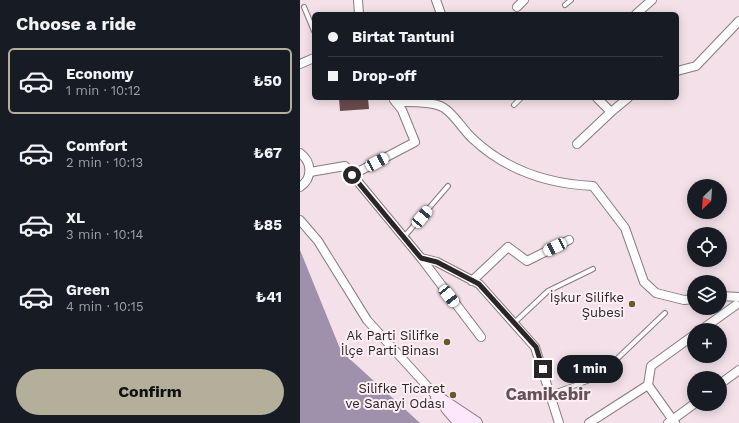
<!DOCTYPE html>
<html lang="en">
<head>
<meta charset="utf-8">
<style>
  body { margin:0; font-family:"Work Sans",sans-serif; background:#242831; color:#f1f3f6; height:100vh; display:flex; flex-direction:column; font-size:15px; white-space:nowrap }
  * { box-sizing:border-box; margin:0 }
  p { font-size:13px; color:#9ea1a6 }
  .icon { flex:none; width:22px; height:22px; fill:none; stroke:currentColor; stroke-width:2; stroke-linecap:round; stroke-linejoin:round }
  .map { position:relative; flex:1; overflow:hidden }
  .details { display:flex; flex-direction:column; background:#171b24; width:300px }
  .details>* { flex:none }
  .banner { position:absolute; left:12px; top:12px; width:367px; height:88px; border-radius:6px; box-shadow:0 2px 10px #0003; display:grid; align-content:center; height:88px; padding:0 16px; background:#171b24 }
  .needle { width:26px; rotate:205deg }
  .tools { position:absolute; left:387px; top:179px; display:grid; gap:8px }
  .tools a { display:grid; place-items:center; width:40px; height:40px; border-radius:50%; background:#171b24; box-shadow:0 2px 10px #0003; font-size:20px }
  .end { position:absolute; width:18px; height:18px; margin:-9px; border:5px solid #2b2527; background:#fff; box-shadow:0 0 0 2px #fff }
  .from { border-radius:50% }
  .bubble { position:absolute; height:28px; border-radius:14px; background:#171b24; box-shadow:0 2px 10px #0003; font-size:13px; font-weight:700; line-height:28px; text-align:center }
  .car { position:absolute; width:12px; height:24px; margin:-12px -6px; border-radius:5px; box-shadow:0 0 3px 1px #0007; background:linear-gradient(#fff 24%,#345 0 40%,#fff 0 76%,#345 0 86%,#fff 0) }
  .banner b { display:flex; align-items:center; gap:14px; height:38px; font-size:15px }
  .banner b+b { border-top:1px solid #363941 }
  .banner i { width:10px; height:10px; background:#f1f3f6 }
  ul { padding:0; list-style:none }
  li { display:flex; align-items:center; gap:12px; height:66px; margin:0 8px 6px; padding:0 8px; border:2px solid transparent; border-radius:6px }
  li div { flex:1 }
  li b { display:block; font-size:15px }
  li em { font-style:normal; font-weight:700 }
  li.active { border-color:#b3af9a }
  li>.icon { width:36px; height:36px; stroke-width:1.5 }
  h2 { padding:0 16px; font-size:18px; line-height:48px }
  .cta { display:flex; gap:8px; margin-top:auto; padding:8px 16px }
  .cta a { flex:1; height:46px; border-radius:24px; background:#b3af9a; color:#111; font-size:16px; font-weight:700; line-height:46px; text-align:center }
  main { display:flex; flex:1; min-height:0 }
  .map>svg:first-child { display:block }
</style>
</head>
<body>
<main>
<section class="details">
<h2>Choose a ride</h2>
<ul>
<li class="active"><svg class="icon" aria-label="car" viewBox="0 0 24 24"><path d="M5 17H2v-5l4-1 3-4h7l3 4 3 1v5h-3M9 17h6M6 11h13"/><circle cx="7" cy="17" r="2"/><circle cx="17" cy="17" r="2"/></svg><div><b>Economy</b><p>1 min · 10:12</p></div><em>₺50</em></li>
<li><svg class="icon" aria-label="car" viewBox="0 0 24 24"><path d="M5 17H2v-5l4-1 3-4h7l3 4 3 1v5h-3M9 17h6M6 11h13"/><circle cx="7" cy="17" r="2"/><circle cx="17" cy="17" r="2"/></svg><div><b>Comfort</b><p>2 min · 10:13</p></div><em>₺67</em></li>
<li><svg class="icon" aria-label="car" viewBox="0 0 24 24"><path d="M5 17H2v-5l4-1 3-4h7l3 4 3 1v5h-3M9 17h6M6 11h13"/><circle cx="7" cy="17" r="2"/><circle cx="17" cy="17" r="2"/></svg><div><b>XL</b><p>3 min · 10:14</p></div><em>₺85</em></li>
<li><svg class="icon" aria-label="car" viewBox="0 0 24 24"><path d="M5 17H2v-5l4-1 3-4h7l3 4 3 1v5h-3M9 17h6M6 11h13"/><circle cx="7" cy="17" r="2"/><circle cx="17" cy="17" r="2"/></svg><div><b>Green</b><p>4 min · 10:15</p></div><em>₺41</em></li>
</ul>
<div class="cta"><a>Confirm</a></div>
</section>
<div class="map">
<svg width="439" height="423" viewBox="0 0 439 423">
  <rect width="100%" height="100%" fill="#f3e0e8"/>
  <!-- water -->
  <polygon fill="#9f91ab" points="0,250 41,351 120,423 0,423"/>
  <!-- building -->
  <polygon fill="#694b4e" points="39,98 68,98 69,109 40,111"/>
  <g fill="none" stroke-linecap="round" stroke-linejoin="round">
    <defs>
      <g id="service">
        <polyline points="265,5 271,0"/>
        <polyline points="4,7 14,31"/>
        <polyline points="214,105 221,98"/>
        <polyline points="104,237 148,186"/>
        <polyline points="214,323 248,291 293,269"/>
        <polyline points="251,394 298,377 365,313"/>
      </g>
      <g id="minor">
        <polyline points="58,0 59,14"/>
        <polyline points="136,0 141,14"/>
        <polyline points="217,7 224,0"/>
        <polyline points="336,14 352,0"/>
        <polyline points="0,64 14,58"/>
        <polyline points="377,71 396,66 439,21"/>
        <polyline points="297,98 311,112"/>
        <path d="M 96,102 C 108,102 134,101 144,108 C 155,115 163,130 173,139 C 206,170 248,184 293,186 L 325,228 L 344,282 L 356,293 L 384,300 L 394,299"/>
        <polyline points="277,144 311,112 328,98"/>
        <path d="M 0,153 C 12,162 13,178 0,187"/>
        <polyline points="10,172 45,166 121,258 137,262 179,284 235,347 259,423"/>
        <polyline points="52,175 115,142 102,110 94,100"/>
        <polyline points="0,220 18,241 67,320 137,397"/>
        <polyline points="121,258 181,337"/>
        <polyline points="172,281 208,247 227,261 269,240"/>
        <polyline points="420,296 439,297"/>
        <polyline points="401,330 436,305"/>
        <polyline points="420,384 439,370"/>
        <polyline points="348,385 375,423"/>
        <polyline points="289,423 348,385 351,366 394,335"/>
        <polyline points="368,423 394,404"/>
      </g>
      <g id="secondary">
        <polyline points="137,397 176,423"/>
        <polyline points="147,408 160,423"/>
      </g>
    </defs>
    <!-- service casing -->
    <use href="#service" stroke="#8a7a80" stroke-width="6"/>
    <!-- minor casing -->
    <use href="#minor" stroke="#8a7a80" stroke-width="10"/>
    <!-- secondary casing -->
    <use href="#secondary" stroke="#8a7a80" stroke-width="14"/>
    <!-- service -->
    <use href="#service" stroke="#fff" stroke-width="4"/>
    <!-- minor -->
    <use href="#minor" stroke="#fff" stroke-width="8"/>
    <!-- secondary -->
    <use href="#secondary" stroke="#fde7fa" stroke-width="12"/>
  </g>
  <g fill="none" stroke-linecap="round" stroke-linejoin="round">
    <!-- route -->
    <polyline stroke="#2b2527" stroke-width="5" points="52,175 121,258 137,262 179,284 236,347 243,369"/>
  </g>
  <!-- markers -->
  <g fill="#675c29" stroke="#feeff5" stroke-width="1.5">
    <circle cx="332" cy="304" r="4"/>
    <circle cx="147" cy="342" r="4"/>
    <circle cx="153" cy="395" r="4"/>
  </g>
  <g text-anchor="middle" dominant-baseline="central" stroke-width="4" stroke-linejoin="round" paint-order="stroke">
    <!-- poi labels -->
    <g font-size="13" fill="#2b2527" stroke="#feeff5" text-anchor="end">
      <text x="324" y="297">İşkur Silifke<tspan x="324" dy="15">Şubesi</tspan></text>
      <text x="139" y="335">Ak Parti Silifke<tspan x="139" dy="15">İlçe Parti Binası</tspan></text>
      <text x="145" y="388">Silifke Ticaret<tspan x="145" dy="15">ve Sanayi Odası</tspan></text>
    </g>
    <!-- district labels -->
    <g font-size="17" font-weight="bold" fill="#635359" stroke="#feeff5">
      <text x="248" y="394">Camikebir</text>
    </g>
  </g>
</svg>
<div class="tools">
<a><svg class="needle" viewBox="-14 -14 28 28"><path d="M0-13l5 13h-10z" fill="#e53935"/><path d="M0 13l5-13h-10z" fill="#9ea1a6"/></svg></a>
<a><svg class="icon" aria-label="locate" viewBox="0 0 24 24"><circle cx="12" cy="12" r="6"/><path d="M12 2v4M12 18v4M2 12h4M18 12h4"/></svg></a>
<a><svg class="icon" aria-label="layers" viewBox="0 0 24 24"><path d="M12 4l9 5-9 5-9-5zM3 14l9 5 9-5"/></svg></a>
<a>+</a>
<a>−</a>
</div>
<i class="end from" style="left:52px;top:175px"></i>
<i class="end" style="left:243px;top:369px"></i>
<div class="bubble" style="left:257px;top:355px;width:66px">1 min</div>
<i class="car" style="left:77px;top:162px;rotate:62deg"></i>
<i class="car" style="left:122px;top:217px;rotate:40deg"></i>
<i class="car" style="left:255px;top:247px;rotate:244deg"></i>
<i class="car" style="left:149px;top:296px;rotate:142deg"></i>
<div class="banner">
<b><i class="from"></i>Birtat Tantuni</b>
<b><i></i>Drop-off</b>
</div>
</div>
</main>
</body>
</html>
